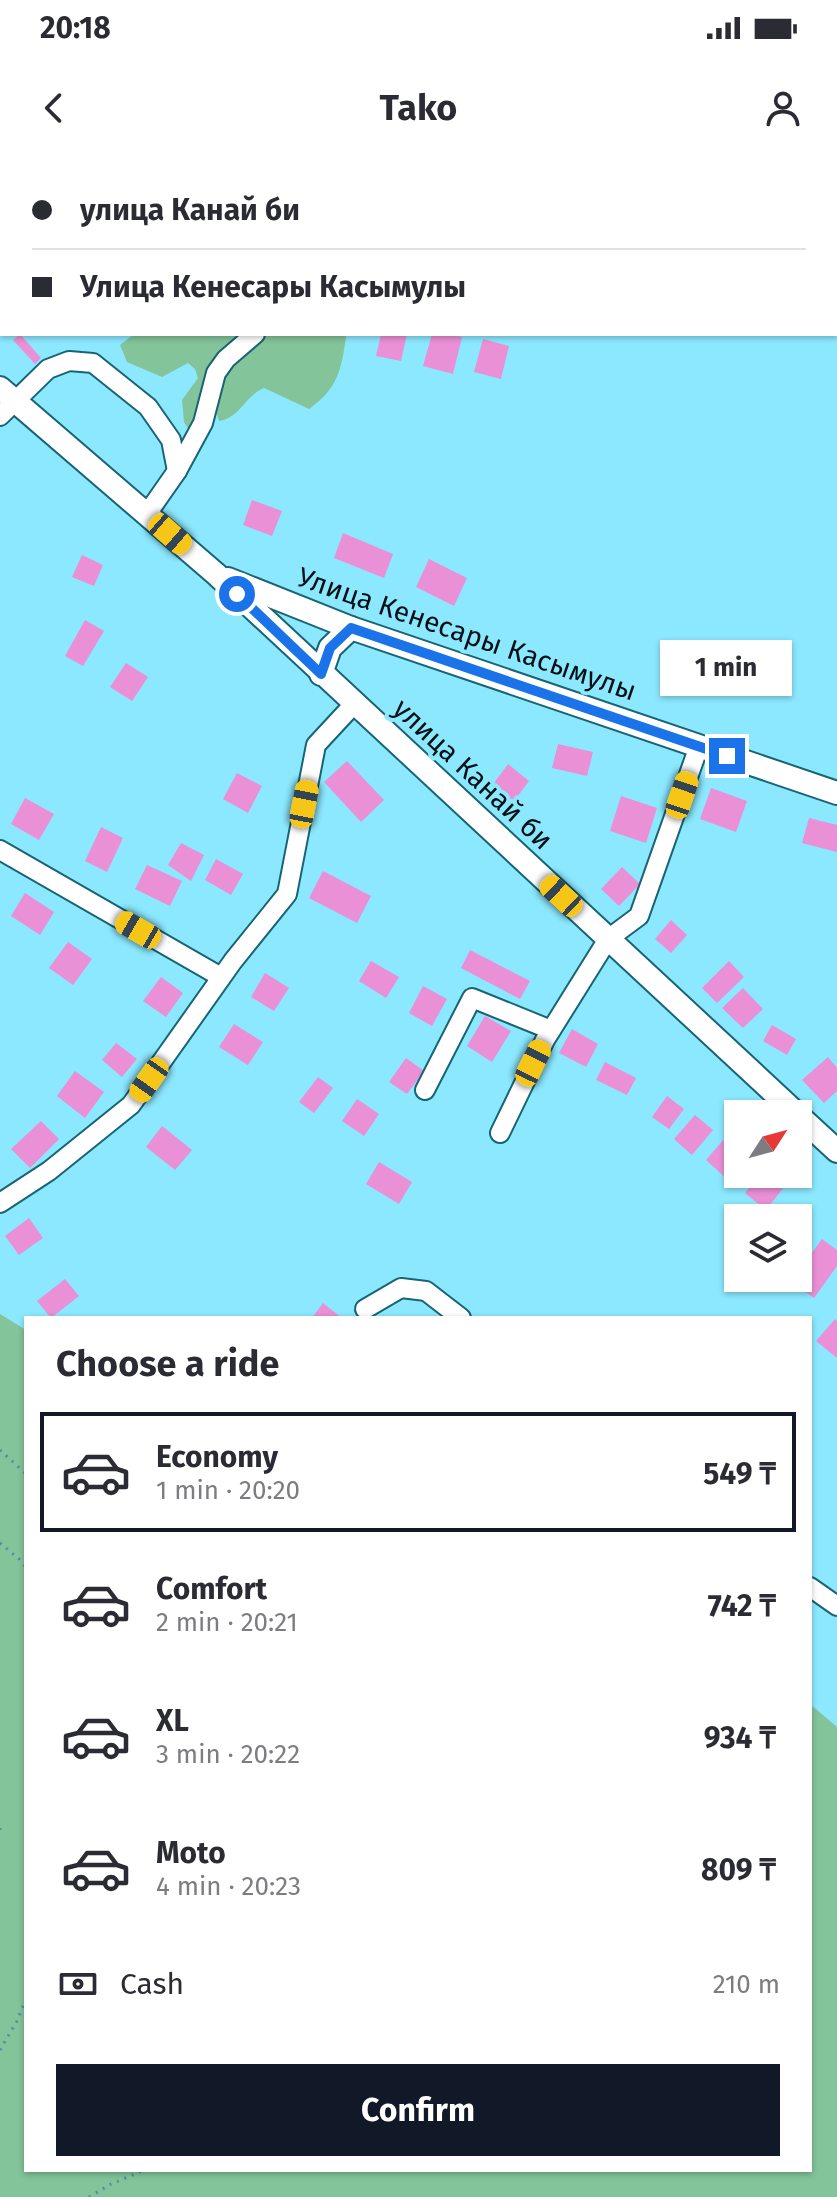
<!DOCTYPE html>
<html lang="en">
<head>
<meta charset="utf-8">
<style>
  body { margin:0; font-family:"Fira Sans",sans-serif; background:#f2f2f3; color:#2b2b33; height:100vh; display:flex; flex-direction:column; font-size:30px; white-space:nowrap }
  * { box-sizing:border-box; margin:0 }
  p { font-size:26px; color:#7c7c81 }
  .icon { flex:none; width:44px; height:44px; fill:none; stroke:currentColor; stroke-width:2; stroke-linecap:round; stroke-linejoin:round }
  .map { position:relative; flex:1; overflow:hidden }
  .panel { position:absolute; left:24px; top:1156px; width:788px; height:856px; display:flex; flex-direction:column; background:#fff; border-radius:0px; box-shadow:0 2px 6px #0004 }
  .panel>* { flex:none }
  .hud { position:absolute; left:0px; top:0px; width:838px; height:176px; box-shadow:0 2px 6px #0004; display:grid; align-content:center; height:176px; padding:0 32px; background:#fff }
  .needle { width:52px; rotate:54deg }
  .buttons { position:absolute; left:724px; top:940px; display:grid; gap:16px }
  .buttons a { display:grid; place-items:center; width:88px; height:88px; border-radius:0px; background:#fff; box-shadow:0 2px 6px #0004; font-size:40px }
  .end { position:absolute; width:36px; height:36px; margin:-18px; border:10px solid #1a73e8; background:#fff; box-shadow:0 0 0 4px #fff }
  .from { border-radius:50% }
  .bubble { position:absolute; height:56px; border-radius:0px; background:#fff; box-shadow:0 2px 6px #0004; font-size:26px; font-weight:700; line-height:56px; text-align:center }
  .car { position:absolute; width:24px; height:48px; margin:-24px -12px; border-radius:10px; box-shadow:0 0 6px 2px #0007; background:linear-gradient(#f5c518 24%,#345 0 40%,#f5c518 0 76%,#345 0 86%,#f5c518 0) }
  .hud b { display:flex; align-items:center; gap:28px; height:76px; font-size:30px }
  .hud b+b { border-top:2px solid #e1e1e2 }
  .hud i { width:20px; height:20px; background:#2b2b33 }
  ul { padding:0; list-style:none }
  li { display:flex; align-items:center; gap:24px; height:120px; margin:0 16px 12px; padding:0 16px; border:4px solid transparent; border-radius:0px }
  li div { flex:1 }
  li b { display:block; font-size:30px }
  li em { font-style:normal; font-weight:700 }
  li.on { border-color:#111827 }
  li>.icon { width:72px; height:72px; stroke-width:1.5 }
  h2 { padding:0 32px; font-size:36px; line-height:96px }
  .pay { display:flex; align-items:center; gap:20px; height:88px; padding:0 32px; font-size:30px }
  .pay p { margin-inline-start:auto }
  .primary-button { display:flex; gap:16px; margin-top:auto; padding:16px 32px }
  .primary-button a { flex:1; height:92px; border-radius:0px; background:#111827; color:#fff; font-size:32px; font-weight:700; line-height:92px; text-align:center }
  .status { display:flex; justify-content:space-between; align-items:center; height:56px; padding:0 40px; background:#fff; direction:ltr }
  .status svg { height:22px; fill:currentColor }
  header { display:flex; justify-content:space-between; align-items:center; height:104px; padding:0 32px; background:#fff; font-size:36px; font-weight:700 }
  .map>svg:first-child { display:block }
</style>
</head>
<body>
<div class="status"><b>20:18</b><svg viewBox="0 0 49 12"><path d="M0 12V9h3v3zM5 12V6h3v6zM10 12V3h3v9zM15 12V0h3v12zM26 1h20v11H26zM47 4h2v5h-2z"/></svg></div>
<header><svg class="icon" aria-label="back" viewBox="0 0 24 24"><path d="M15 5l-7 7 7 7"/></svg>Tako<svg class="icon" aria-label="person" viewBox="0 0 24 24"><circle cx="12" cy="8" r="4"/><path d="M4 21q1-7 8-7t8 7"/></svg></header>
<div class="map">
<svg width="837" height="2037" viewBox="0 0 837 2037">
  <rect width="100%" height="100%" fill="#8be8ff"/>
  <!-- green -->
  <g fill="#83c49a">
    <polygon points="0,0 376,0 376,2 2,2 2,105 0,104"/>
    <path d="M 134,174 L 345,174 L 346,177 C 341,211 338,228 309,249 L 264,228 C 246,235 239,259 219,261 L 212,238 L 199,285 L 184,262 L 182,240 L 198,218 L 195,209 L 188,203 L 162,217 L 127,202 L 120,185 Z"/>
    <polygon points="0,1154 26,1170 26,2010 810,2010 810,1544 837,1567 837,2037 0,2037"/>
  </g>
  <!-- building -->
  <g fill="#ea90d6">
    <polygon points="20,174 41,198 35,204 13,180"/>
    <polygon points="381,174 407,174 401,201 376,196"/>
    <polygon points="432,174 449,174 462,177 453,214 423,206"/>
    <polygon points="483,179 509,186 501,219 474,212"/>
    <polygon points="252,340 282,351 272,376 243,365"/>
    <polygon points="343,373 393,394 384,418 334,398"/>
    <polygon points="82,395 103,405 94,426 72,417"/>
    <polygon points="429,399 467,418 454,446 416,427"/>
    <polygon points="85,460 104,471 83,506 65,496"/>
    <polygon points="126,503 148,517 132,541 110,527"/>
    <polygon points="558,584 593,592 587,616 552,608"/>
    <polygon points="347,601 384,640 361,662 324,622"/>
    <polygon points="508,604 529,621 512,644 491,627"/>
    <polygon points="237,613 262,626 248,653 223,639"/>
    <polygon points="711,628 747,641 736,672 700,659"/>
    <polygon points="621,636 657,648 646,683 610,671"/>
    <polygon points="25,638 54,654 39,680 11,664"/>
    <polygon points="809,658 837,665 837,692 802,683"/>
    <polygon points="101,667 123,678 107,712 85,701"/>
    <polygon points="181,683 204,695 191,721 168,705"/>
    <polygon points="216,699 243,714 231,735 205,720"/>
    <polygon points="147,705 182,721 170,746 135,729"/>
    <polygon points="622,707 640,724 619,746 601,729"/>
    <polygon points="323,711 371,736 357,763 309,738"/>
    <polygon points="25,733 54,752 40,775 11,756"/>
    <polygon points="671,760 687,775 671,793 655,779"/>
    <polygon points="68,782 92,799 73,825 49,808"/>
    <polygon points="470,790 530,821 520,839 461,808"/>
    <polygon points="371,801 399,817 386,838 359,821"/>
    <polygon points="729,801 744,817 717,843 702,828"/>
    <polygon points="265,813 289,828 274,851 251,837"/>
    <polygon points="161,817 183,833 166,857 143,841"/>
    <polygon points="423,826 447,839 432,866 409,853"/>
    <polygon points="743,828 763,849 743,868 722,848"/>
    <polygon points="485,856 511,871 492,902 467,886"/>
    <polygon points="234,864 263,882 248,905 219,887"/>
    <polygon points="772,865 796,879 787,895 763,881"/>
    <polygon points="572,869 598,884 586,907 559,893"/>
    <polygon points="116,883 137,899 122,917 102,900"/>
    <polygon points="828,897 837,908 837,931 824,943 802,920"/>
    <polygon points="406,898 424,911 407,934 389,922"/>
    <polygon points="605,902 636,918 627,935 596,920"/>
    <polygon points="75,911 104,932 85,958 57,936"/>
    <polygon points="318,917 333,928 314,953 299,942"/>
    <polygon points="667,936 684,949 669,969 652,957"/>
    <polygon points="357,939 379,954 364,976 342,961"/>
    <polygon points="695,955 713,970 692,995 674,979"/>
    <polygon points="41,961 59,979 30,1008 11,989"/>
    <polygon points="162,966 192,990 175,1010 146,987"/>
    <polygon points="725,978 738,990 738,1005 726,1018 706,1000"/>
    <polygon points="379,1002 412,1022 399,1044 366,1024"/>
    <polygon points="760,1014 767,1014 784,1027 766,1050 745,1033"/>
    <polygon points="29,1058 43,1078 19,1095 5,1076"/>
    <polygon points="822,1079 837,1090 837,1106 814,1138 791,1121 794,1118 798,1118 798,1112"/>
    <polygon points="65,1119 79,1136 51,1158 37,1141"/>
    <polygon points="323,1143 342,1158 312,1158"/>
    <polygon points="835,1159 837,1161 837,1198 816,1181"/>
  </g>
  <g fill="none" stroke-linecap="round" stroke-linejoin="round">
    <defs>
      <g id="minor">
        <polyline points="517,2 522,0"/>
        <polyline points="0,256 48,209 69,201 93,203 148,247 171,280 177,311"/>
        <polyline points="147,354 177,311 203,263 216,213 226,199 255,174"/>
        <polyline points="0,690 221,817"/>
        <polyline points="425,930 472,838 551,870"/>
        <polyline points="500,973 545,880 608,779 639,756 699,586"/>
        <polyline points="0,1043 49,1011 131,945 233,801 287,734 316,585 354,544"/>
        <polyline points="365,1149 401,1128 426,1131 461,1158"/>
        <polyline points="810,1427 837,1446"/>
      </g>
      <g id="major">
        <polyline points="0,228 216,414 797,954"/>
        <polyline points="228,419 351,468 837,633"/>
        <polyline points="321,514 330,488 351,468"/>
        <polyline points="798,955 837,991"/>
      </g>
    </defs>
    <!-- minor casing -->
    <use href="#minor" stroke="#186474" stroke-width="22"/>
    <!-- major casing -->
    <use href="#major" stroke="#186474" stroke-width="26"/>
    <!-- path -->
    <g stroke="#518f9e" stroke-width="3" stroke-dasharray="2 6" stroke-linecap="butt">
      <polyline points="0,1290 26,1314"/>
      <polyline points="0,1383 19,1399 26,1407"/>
      <polyline points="0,1668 0,1673"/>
      <polyline points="0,1890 17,1861 26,1839"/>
      <polyline points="89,2037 111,2024 145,2010"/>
    </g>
    <!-- minor -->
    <use href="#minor" stroke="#fff" stroke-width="18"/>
    <!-- major -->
    <use href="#major" stroke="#fff" stroke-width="22"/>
  </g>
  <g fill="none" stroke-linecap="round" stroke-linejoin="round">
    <!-- route -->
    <polyline stroke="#1a73e8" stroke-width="10" points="237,434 321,514 330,488 351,468 727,596"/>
  </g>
  <g text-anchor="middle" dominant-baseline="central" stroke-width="8" stroke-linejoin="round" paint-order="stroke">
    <!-- street labels -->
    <g font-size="28" fill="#001115" stroke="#8be8ff">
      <text transform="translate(467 474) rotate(19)">Улица Кенесары Касымулы</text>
      <text transform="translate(473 614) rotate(43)">улица Канай би</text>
    </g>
  </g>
</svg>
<div class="buttons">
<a><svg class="needle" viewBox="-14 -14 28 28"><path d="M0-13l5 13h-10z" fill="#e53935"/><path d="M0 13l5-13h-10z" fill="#7c7c81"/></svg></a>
<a><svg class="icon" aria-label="layers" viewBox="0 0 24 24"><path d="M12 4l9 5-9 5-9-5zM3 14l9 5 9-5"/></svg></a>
</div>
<i class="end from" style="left:237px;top:434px"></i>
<i class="end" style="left:727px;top:596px"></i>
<div class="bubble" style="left:660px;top:480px;width:132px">1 min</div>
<i class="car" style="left:170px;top:374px;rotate:131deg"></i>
<i class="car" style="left:682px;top:635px;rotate:19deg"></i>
<i class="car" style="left:304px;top:644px;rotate:11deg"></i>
<i class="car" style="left:561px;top:736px;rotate:313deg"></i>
<i class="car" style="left:138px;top:770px;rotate:300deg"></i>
<i class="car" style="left:533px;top:903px;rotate:26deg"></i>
<i class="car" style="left:149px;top:920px;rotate:215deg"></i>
<div class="hud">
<b><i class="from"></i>улица Канай би</b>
<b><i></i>Улица Кенесары Касымулы</b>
</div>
<section class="panel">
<h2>Choose a ride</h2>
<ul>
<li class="on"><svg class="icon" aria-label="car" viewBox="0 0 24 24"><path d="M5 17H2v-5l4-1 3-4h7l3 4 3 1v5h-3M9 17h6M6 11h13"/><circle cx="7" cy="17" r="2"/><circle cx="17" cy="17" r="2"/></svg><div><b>Economy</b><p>1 min · 20:20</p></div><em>549 ₸</em></li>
<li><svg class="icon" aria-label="car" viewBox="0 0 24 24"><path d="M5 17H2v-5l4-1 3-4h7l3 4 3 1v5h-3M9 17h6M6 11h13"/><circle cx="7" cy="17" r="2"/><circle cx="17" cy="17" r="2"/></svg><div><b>Comfort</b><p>2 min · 20:21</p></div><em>742 ₸</em></li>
<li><svg class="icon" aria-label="car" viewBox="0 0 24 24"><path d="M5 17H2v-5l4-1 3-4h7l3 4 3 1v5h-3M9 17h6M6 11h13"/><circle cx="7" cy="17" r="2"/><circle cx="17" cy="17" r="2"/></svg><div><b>XL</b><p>3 min · 20:22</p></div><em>934 ₸</em></li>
<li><svg class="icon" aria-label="car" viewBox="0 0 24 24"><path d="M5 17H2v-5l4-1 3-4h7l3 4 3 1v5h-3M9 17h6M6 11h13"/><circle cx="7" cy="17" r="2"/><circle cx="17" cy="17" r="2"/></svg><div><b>Moto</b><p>4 min · 20:23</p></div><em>809 ₸</em></li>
</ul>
<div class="pay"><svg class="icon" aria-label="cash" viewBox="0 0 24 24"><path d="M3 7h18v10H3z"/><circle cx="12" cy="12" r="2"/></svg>Cash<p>210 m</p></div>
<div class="primary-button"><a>Confirm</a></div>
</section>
</div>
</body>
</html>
